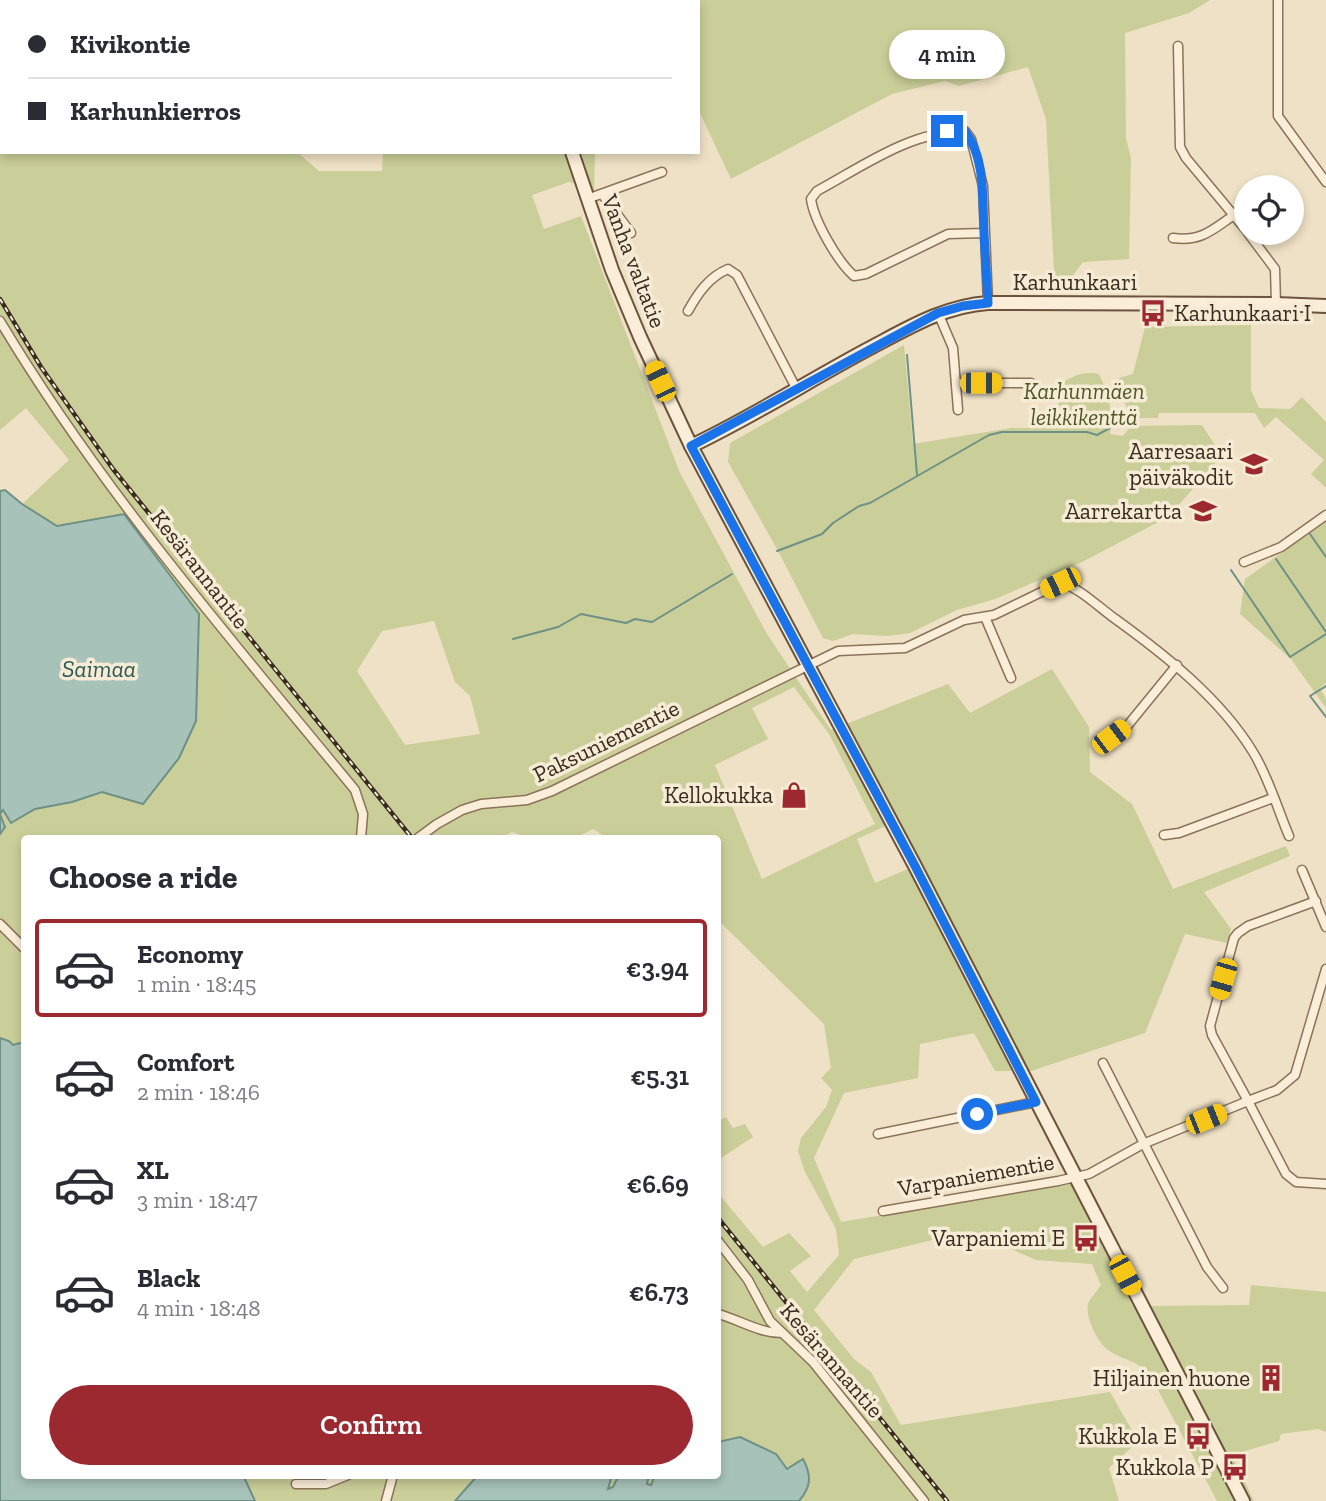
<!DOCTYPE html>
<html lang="en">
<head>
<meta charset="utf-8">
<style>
  body { margin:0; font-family:"Zilla Slab",serif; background:#f7f7f7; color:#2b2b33; height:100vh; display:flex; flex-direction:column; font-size:26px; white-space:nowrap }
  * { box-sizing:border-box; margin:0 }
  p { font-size:23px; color:#7c7c81 }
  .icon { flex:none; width:38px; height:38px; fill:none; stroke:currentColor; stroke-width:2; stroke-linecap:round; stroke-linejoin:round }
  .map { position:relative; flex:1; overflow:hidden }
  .drawer { position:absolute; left:21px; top:835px; width:700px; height:644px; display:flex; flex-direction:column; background:#fff; border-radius:7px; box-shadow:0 4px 10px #0003 }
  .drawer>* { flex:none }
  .guide { position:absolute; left:0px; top:0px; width:700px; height:154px; box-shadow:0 4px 10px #0003; display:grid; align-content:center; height:154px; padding:0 28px; background:#fff }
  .controls { position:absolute; left:1234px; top:175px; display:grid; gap:14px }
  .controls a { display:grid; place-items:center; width:70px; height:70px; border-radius:50%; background:#fff; box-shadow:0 4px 10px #0003; font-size:35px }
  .end { position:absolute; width:32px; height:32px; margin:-16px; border:9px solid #1a73e8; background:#fff; box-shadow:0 0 0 4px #fff }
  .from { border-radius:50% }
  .bubble { position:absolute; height:49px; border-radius:24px; background:#fff; box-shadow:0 4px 10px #0003; font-size:23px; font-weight:600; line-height:49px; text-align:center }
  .car { position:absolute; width:21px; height:42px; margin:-21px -10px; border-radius:9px; box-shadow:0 0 5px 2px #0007; background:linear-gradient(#f5c518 24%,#345 0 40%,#f5c518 0 76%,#345 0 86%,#f5c518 0) }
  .guide b { display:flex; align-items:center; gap:24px; height:66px; font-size:26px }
  .guide b+b { border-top:2px solid #e1e1e2 }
  .guide i { width:18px; height:18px; background:#2b2b33 }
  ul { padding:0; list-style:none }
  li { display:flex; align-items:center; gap:21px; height:98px; margin:0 14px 10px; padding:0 14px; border:4px solid transparent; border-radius:7px }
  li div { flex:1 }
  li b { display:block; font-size:26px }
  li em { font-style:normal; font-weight:600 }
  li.active { border-color:#9b292f }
  li>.icon { width:63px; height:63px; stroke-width:1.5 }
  h2 { padding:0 28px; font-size:32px; line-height:84px }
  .button { display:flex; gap:14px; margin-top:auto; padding:14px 28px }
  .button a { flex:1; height:80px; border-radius:42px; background:#9b292f; color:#fff; font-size:28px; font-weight:600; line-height:80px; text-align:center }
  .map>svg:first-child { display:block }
</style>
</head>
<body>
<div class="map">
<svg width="1326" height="1501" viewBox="0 0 1326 1501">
  <rect width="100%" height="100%" fill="#efe1c5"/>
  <!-- green -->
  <g fill="#cace98" fill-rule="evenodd">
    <path d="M 0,0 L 1210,0 L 1189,13 L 1125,33 L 1126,138 L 1131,158 L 1129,259 L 1083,262 L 1071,278 L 1067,290 L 1055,291 L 1046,119 L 1028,67 L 959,86 L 945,81 L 892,94 L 731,179 L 698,109 L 698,2 L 2,2 L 2,152 L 297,152 L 319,171 L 382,171 L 383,152 L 595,152 L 594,190 L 569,182 L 532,195 L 544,229 L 581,216 L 680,473 L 767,634 L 831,730 L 948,684 L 970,713 L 1052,669 L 1089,727 L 1090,772 L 1132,804 L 1173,889 L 1286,846 L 1290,856 L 1204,892 L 1231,929 L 1227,943 L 1185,934 L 1145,1033 L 1031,1071 L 995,1071 L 974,1033 L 920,1044 L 918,1078 L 844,1093 L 814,1158 L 841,1222 L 1087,1181 L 1150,1306 L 1249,1305 L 1251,1285 L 1326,1292 L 1326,1432 L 1318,1429 L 1281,1434 L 1279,1441 L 1232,1455 L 1254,1501 L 1217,1501 L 1150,1375 C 1135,1358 1122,1361 1107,1349 C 1097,1341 1085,1317 1088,1304 C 1090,1298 1098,1290 1101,1285 L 1092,1264 L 1036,1260 L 970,1231 L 854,1259 L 814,1310 L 854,1359 L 871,1372 L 901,1425 L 1110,1392 L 1134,1434 L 1133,1446 L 1109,1468 L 1119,1501 L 639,1501 L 649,1475 L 718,1475 L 718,1193 L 763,1247 L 789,1233 L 811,1256 L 790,1271 L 807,1292 L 839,1255 L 836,1229 L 805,1172 L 798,1151 L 801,1138 L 826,1107 L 832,1090 L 821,1078 L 831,1068 L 824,1024 L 718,920 L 718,838 L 607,838 L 593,829 L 575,838 L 531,838 L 512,832 L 500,838 L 24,838 L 24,1042 L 13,1045 L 9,1041 L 0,1038 L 0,834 L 5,827 L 0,814 L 0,491 L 5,490 L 22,504 L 69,460 L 26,408 L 0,430 ZM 434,621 L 455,682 L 470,696 L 480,734 L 405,745 L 357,671 L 382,631 ZM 794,687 L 829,734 L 875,824 L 762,879 L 715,765 L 768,739 L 752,708 ZM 892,823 L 915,866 L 875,883 L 857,839 Z"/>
    <polygon points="1251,325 1251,390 1259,408 1290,409 1302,397 1326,422 1326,488 1311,474 1324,460 1276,417 1264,428 1255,413 1159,413 1158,418 1129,418 1119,378 1133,374 1145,327"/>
    <path d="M 904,345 L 913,444 L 1011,428 L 1057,428 L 1060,384 C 1073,376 1083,371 1099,374 C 1109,396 1113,411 1110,434 L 1123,436 L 1131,426 L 1202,425 L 1222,456 L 1168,517 L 1082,562 L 995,599 L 957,610 L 910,633 L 888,636 L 853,634 L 833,641 L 823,638 L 777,549 L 728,462 L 730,443 Z"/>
    <polygon points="1326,521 1326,683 1320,688 1326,699 1326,708 1291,659 1240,614 1245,579"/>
    <polygon points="726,1117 733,1128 745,1124 753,1137 718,1160 718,1121"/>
    <polygon points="243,1475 619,1475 609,1501 255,1501"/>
  </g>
  <!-- water -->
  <g fill="#a7c2b9" stroke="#6d9186" stroke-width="2">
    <polygon points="5,490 22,504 57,526 124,514 199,614 196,721 179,758 143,804 102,792 72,802 35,809 11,823 3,810 0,814 5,827 0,834 0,491"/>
    <polygon points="0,1038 9,1041 13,1045 24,1042 24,1475 243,1475 255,1501 0,1501"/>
    <path d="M 740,1437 L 776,1454 L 787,1469 L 803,1459 C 812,1476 811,1487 799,1501 L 455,1501 L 478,1475 L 612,1475 L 608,1489 L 613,1487 L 619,1475 L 649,1475 L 647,1484 L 651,1485 L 655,1475 L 718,1475 L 718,1442 Z"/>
  </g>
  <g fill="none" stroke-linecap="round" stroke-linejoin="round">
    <!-- stream -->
    <g stroke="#6d9186" stroke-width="2">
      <polyline points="907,355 917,475"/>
      <polyline points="1310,534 1326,557"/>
      <polyline points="777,551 822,534 833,523 859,506 870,503 989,435 1002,432 1087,432 1097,435 1110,428"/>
      <polyline points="1276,559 1326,632"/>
      <polyline points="1231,570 1290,657 1326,634"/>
      <polyline points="513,639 558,627 581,614 626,623 635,619 652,622 732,574"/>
      <polyline points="1326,686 1310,696 1326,717"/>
    </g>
    <defs>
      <g id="street">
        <polyline points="1278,0 1278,116 1326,182"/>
        <polyline points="1178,46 1180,147 1186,158 1246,230"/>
        <polyline points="602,194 631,233"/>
        <polyline points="587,199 662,172"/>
        <path d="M 984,233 L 948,234 L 866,274 L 854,276 C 838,262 814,221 811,199 L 817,191 C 863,166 911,131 965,131 L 971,139 L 983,186 L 988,303"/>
        <polyline points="1248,233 1275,269 1276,304"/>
        <path d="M 1173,238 C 1201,242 1212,230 1234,215"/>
        <path d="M 688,311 C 698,293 709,277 728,269 L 737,275 L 796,388"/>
        <polyline points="938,313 953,348 958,410"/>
        <path d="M 0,321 C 101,490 231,639 355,790 L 363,814 L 361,838"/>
        <polyline points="956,383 1031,383"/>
        <polyline points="1244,562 1281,547 1326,515"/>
        <polyline points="985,617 1011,678"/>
        <polyline points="1111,737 1128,725 1177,665"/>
        <polyline points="1164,835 1179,833 1273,798"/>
        <path d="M 418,838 L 437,824 L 462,810 L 481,804 L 527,800 L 552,791 L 838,651 L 905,648 L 964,620 L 994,615 L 1060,583 C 1076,585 1100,608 1114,618 C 1164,654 1220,698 1253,752 C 1268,776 1278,810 1289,836"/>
        <polyline points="1302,870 1326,927"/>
        <polyline points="1316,901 1248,926 1238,933 1234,938 1210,1026 1212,1035 1248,1101 1277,1090 1295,1075 1326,969"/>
        <polyline points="0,924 24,948"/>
        <polyline points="1103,1063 1207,1267 1223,1288"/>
        <polyline points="878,1134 1036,1102"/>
        <polyline points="883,1211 1058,1181 1089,1174 1143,1144 1248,1101 1286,1174 1296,1182 1326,1184"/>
        <polyline points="718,1241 748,1280 770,1321 813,1362 924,1501"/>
        <path d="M 718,1314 C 740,1320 759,1333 782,1333"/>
        <polyline points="296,1484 326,1484 348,1475"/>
        <polyline points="386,1501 393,1475"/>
      </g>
      <g id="secondary">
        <polyline points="530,0 530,2"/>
        <polyline points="572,152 612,270 640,337 691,446 915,866 1243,1501"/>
        <path d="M 691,446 C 752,417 810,380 870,348 C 908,328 944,306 988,303 L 1276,304 L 1326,306"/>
      </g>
    </defs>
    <!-- street casing -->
    <use href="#street" stroke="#8b725a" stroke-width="11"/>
    <!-- secondary casing -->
    <use href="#secondary" stroke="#6d533d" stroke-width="16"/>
    <!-- street -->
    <use href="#street" stroke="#faeed8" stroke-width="8"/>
    <!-- secondary -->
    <use href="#secondary" stroke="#faeed8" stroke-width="12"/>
    <defs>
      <g id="rail">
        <polyline points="0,299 41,367 113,469 412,838"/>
        <polyline points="718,1218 947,1501"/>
      </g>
    </defs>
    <!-- rail casing -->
    <use href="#rail" stroke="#3a2b1f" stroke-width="4.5"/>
    <!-- rail -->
    <use href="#rail" stroke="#f6ebd5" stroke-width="2" stroke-dasharray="5" stroke-linecap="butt"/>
  </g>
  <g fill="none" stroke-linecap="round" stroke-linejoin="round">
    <!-- route -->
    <path stroke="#1a73e8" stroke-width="9" d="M 947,131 L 965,131 C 986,159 982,198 984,232 C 985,255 987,279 988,303 L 963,306 L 938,313 L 691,446 L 915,866 L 1036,1102 L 977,1114"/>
  </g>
  <!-- icons -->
  <defs>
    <symbol id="bus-bare" viewBox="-9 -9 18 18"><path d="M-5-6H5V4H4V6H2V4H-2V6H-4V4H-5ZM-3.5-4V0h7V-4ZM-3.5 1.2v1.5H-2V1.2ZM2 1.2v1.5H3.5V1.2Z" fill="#9b292f" stroke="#f6ebd5" stroke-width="2.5" paint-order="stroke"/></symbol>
    <symbol id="school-bare" viewBox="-9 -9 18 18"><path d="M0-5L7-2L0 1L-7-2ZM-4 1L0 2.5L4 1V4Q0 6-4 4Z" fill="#9b292f" stroke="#f6ebd5" stroke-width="2.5" paint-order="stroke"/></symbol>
    <symbol id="shop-bare" viewBox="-9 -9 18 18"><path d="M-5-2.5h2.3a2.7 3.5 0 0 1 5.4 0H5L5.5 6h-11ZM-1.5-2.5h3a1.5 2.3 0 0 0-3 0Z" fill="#9b292f" stroke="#f6ebd5" stroke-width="2.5" paint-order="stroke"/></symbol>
    <symbol id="building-bare" viewBox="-9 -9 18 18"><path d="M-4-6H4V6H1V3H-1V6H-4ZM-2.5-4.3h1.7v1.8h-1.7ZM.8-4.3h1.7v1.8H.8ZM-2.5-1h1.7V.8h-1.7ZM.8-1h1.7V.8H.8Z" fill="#9b292f" stroke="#f6ebd5" stroke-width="2.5" paint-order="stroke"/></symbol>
  </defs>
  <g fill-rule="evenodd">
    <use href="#bus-bare" x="1134" y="294" width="38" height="38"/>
    <use href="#school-bare" x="1235" y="445" width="38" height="38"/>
    <use href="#school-bare" x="1184" y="492" width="38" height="38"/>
    <use href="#shop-bare" x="775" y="776" width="38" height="38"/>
    <use href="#bus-bare" x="1067" y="1219" width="38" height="38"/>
    <use href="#building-bare" x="1252" y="1359" width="38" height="38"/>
    <use href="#bus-bare" x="1179" y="1417" width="38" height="38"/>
    <use href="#bus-bare" x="1216" y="1448" width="38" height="38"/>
  </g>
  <g text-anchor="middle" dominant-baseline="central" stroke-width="7" stroke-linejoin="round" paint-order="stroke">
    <!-- street labels -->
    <g font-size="23" fill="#3a2b1f" stroke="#f6ebd5">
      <text transform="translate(634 261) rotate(69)">Vanha valtatie</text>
      <text x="1075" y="282">Karhunkaari</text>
      <text transform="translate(200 569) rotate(52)">Kesärannantie</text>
      <text transform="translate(606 741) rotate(-26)">Paksuniementie</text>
      <text transform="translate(976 1175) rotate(-10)">Varpaniementie</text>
      <text transform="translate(832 1360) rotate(49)">Kesärannantie</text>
    </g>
    <!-- poi labels -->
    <g font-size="23" fill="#3a2b1f" stroke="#f6ebd5" text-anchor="end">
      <text x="1174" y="313" text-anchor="start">Karhunkaari I</text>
      <text x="1233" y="451">Aarresaari<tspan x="1233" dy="26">päiväkodit</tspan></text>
      <text x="1182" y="511">Aarrekartta</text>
      <text x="773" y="795">Kellokukka</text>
      <text x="1065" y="1238">Varpaniemi E</text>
      <text x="1250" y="1378">Hiljainen huone</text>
      <text x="1177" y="1436">Kukkola E</text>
      <text x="1214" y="1467">Kukkola P</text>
    </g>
    <!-- park labels -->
    <g font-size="23" font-style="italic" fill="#4d5725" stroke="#f6ebd5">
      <text x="1084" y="391">Karhunmäen<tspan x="1084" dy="26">leikkikenttä</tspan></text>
    </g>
    <!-- water labels -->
    <g font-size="24" font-style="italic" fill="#2e5a55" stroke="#f6ebd5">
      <text x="99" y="668">Saimaa</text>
    </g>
  </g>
</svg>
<div class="controls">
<a><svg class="icon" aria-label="locate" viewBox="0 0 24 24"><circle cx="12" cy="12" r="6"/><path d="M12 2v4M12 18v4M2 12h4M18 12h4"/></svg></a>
</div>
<i class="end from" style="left:977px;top:1114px"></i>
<i class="end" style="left:947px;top:131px"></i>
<div class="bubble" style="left:889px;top:30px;width:116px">4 min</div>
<i class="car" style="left:660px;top:381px;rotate:335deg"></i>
<i class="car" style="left:981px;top:383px;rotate:90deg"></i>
<i class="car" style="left:1060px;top:583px;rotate:244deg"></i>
<i class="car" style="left:1111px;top:737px;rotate:53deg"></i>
<i class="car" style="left:1223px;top:979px;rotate:196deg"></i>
<i class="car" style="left:1206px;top:1119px;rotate:68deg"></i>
<i class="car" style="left:1125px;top:1275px;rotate:152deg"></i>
<div class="guide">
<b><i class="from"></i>Kivikontie</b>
<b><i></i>Karhunkierros</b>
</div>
<section class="drawer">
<h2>Choose a ride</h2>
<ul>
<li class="active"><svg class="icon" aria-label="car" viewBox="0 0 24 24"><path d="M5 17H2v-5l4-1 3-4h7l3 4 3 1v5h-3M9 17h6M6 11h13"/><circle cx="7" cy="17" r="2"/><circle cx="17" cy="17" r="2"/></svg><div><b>Economy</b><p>1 min · 18:45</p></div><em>€3.94</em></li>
<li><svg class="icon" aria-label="car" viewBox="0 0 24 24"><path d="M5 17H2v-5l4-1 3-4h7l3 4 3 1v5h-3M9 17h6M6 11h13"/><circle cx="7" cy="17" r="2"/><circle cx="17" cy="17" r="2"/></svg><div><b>Comfort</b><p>2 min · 18:46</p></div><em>€5.31</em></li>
<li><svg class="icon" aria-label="car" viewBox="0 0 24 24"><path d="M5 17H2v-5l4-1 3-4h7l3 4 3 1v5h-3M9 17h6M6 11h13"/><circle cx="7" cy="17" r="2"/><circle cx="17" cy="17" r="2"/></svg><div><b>XL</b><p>3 min · 18:47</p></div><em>€6.69</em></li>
<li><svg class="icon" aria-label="car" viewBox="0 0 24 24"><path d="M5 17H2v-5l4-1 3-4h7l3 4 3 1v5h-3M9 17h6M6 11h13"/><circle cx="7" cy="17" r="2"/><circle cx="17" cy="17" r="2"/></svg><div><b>Black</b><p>4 min · 18:48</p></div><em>€6.73</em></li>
</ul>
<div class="button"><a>Confirm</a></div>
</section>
</div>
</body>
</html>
